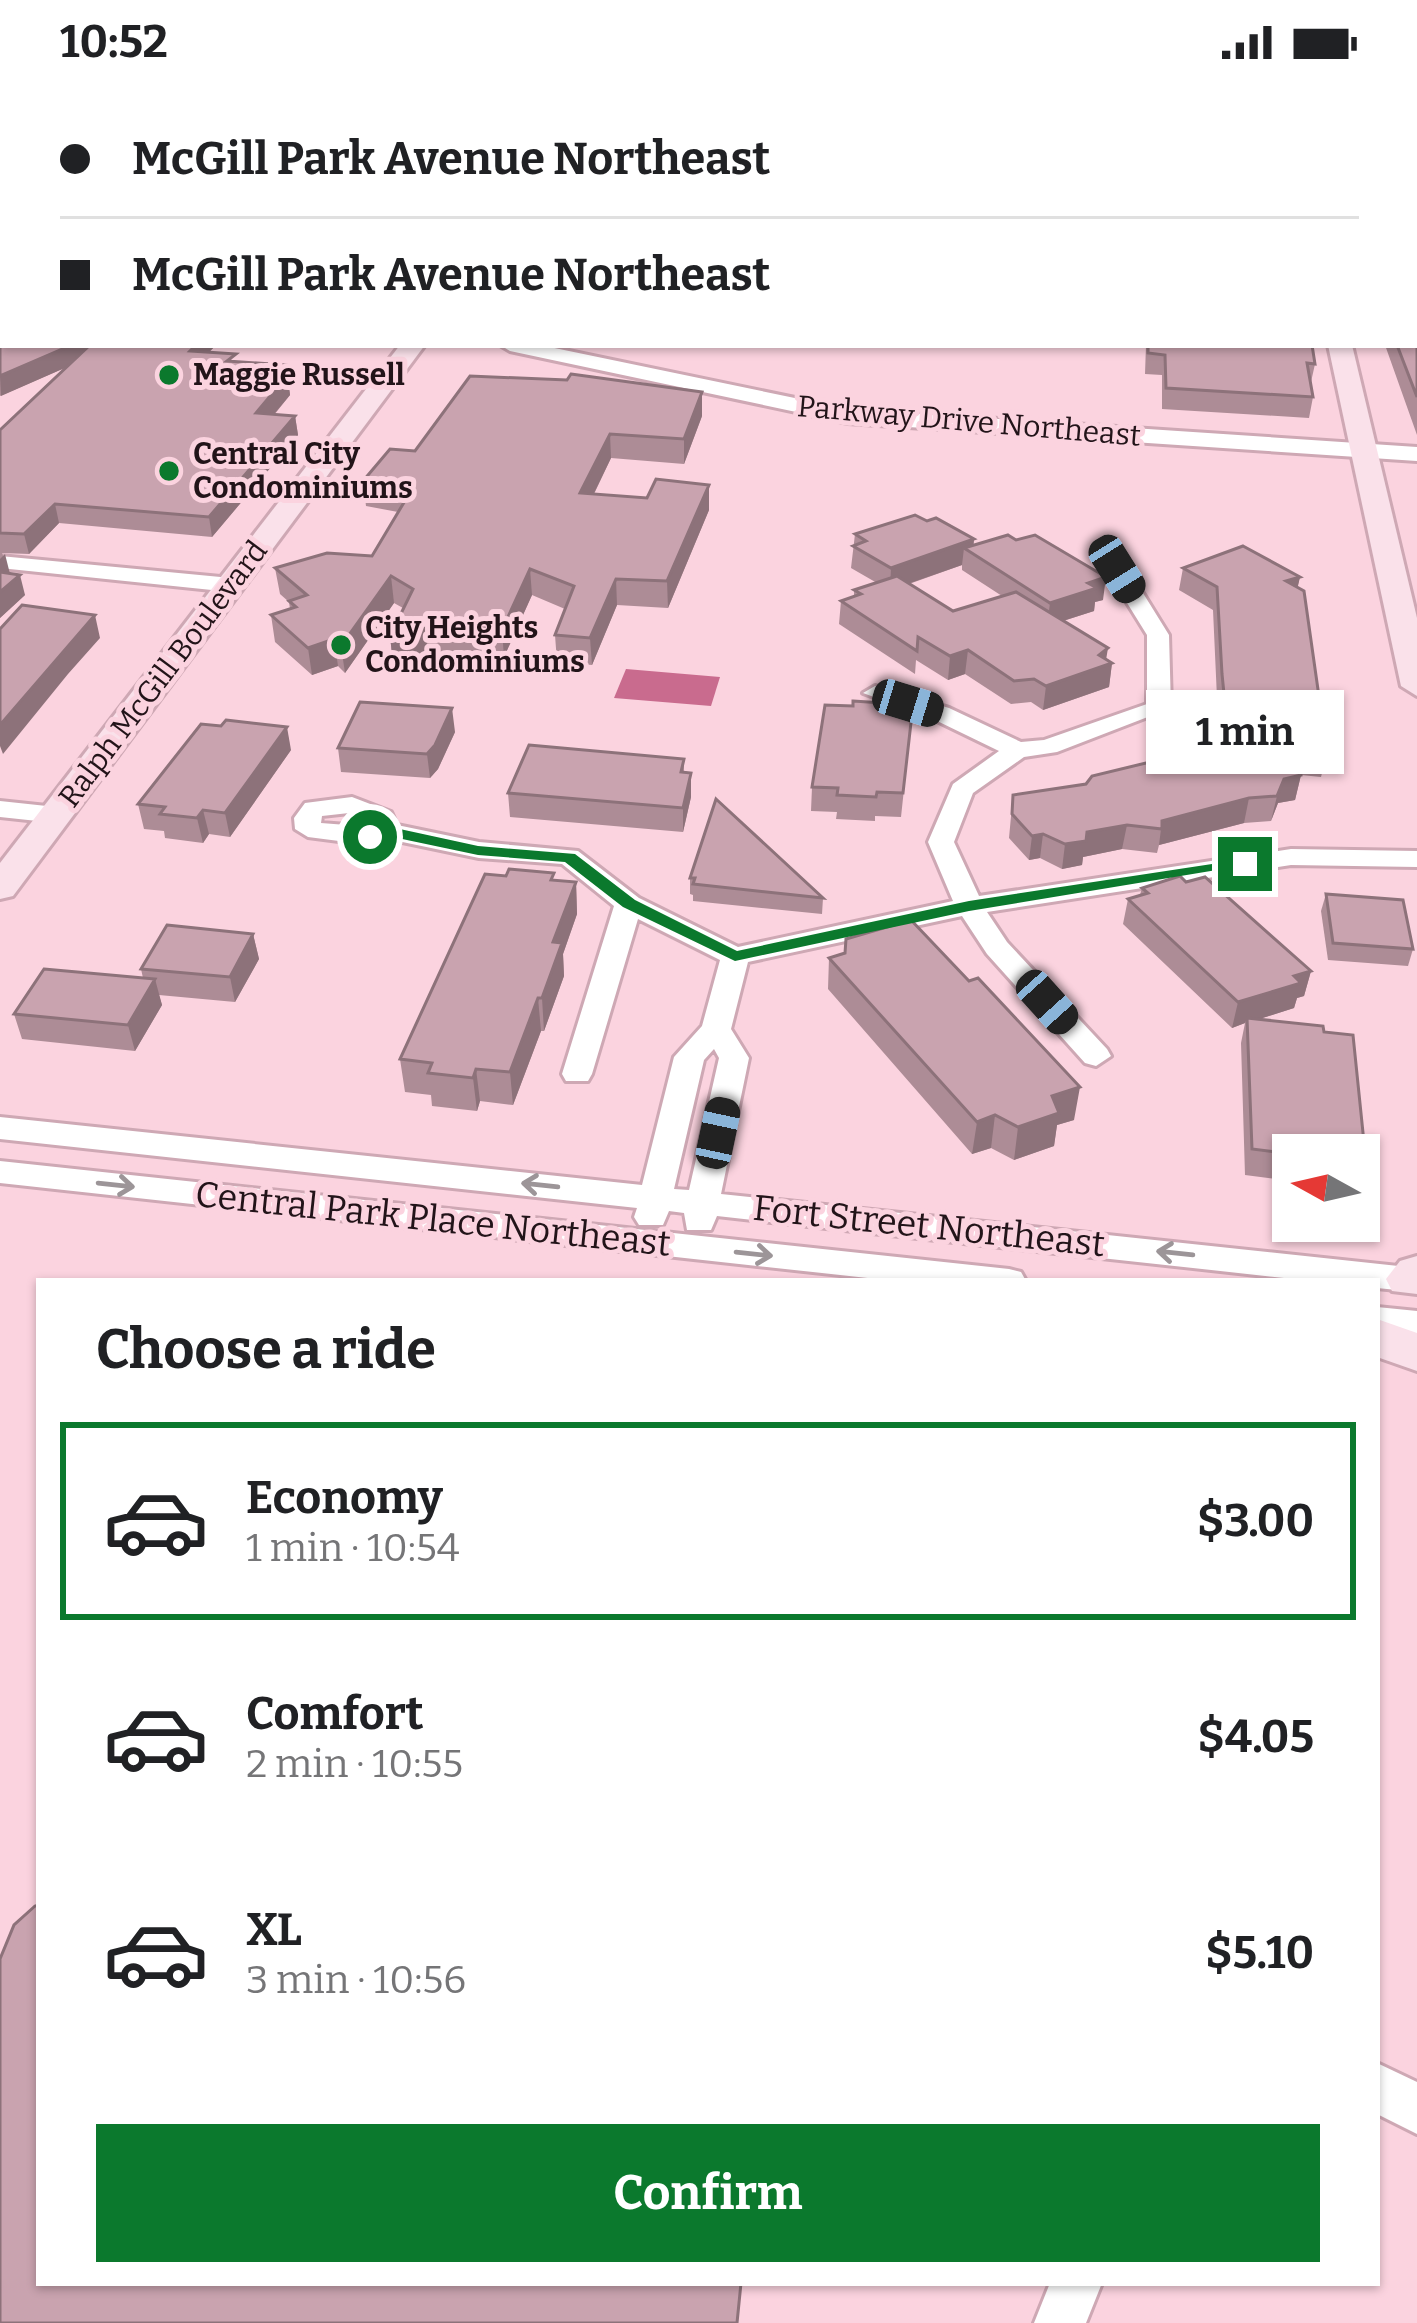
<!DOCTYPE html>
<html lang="en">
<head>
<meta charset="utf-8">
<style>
  body { margin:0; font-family:Bitter,serif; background:#f2f2f2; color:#202124; height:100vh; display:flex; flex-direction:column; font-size:45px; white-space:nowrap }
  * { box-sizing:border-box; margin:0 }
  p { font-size:39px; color:#757577 }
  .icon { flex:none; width:66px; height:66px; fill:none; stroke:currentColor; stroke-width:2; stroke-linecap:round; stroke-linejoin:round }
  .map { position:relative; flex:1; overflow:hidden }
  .side { position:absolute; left:36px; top:1194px; width:1344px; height:1008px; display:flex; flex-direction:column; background:#fff; border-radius:0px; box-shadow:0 3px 9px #0004 }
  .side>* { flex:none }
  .banner { position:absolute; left:0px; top:0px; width:1419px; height:264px; box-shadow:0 3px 9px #0004; display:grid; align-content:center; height:264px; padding:0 60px; background:#fff }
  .needle { width:78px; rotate:278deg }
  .controls { position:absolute; left:1272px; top:1050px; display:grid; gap:24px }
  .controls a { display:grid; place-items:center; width:108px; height:108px; border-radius:0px; background:#fff; box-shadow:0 3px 9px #0004; font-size:60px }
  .end { position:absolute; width:54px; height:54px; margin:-27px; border:15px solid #0b792d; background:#fff; box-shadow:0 0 0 6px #fff }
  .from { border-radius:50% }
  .bubble { position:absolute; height:84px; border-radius:0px; background:#fff; box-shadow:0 3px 9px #0004; font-size:39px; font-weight:700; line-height:84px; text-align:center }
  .car { position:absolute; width:36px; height:72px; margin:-36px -18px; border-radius:15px; box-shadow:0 0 9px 3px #0007; background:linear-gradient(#222 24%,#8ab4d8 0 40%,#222 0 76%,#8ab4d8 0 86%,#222 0) }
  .banner b { display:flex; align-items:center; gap:42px; height:114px; font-size:45px }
  .banner b+b { border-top:3px solid #e0e0e0 }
  .banner i { width:30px; height:30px; background:#202124 }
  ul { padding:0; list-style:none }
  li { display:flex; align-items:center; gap:36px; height:198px; margin:0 24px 18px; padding:0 36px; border:6px solid transparent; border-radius:0px }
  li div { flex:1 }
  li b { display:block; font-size:45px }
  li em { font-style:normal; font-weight:700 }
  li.current { border-color:#0b792d }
  li>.icon { width:108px; height:108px; stroke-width:1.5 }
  h2 { padding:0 60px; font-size:54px; line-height:144px }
  .action { display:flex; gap:24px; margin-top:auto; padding:24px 60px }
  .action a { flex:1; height:138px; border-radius:0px; background:#0b792d; color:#fff; font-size:48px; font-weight:700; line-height:138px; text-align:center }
  .status { display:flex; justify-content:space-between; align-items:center; height:84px; padding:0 60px; background:#fff; direction:ltr }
  .status svg { height:33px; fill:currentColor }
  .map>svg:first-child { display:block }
</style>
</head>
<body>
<div class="status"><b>10:52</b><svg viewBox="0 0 49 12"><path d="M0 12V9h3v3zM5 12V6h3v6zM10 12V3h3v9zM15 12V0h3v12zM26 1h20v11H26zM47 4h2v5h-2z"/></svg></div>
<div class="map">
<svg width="1417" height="2239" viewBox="0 0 1417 2239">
  <rect width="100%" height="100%" fill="#fbd3df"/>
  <!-- water -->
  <polygon fill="#c96b8e" points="626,585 720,593 711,622 614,614"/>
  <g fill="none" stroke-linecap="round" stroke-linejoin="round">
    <defs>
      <g id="minor">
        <polygon points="782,0 822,0 825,3 781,3"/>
        <polygon points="0,472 231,494 242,501 231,508 0,484"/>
        <path d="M 1117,478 L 1125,480 L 1169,551 L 1171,624 L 1057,668 L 1024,673 L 973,709 L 954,758 L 979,812 L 1291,765 L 1417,767 L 1417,783 L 1291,781 L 987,828 L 1007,858 L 1107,965 L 1111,972 L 1096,982 L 1085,979 L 987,870 L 962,832 L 748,878 L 731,945 L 749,974 L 721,1110 L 1417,1184 L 1417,1208 L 1377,1204 L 1377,1197 L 1312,1197 L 717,1132 L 711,1146 L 687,1146 L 684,1129 L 669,1127 L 663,1141 L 639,1141 L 634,1133 L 637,1124 L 0,1055 L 0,1033 L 642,1101 L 674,973 L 702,942 L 720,876 L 638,835 L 592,990 L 588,997 L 566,997 L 562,990 L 614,822 L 562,780 L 479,774 L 388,755 L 370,761 L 308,753 L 295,745 L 294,734 L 305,719 L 352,713 L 391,728 L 397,741 L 479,758 L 578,767 L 639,814 L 738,863 L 953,817 L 928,758 L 953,700 L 999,667 L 931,634 L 863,609 L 875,602 L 949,624 L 1021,658 L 1044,656 L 1147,620 L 1147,551 L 1106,485 ZM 349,729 L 372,743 L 321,739 L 322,732 ZM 714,965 L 719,974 L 689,1106 L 674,1105 L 704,976 Z"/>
        <polygon points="0,717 56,723 69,731 56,739 0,733"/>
        <polygon points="0,1077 1009,1185 1021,1188 1026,1197 895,1197 0,1099"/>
        <polygon points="1377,1223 1417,1227 1417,1253 1377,1249"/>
        <polygon points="1377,1979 1417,1998 1417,2050 1377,2030"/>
        <polygon points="1050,2199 1102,2199 1086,2239 1034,2239"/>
      </g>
      <polygon id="tertiary" points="500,261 540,261 848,325 1417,363 1417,377 848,339 510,267"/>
      <g id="secondary">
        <polygon points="587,0 605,0 585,3"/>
        <polygon points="1273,0 1291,0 1292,3 1274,3"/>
        <polygon points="400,261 425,261 13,812 0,815 0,779"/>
        <polygon points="1328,261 1352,261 1417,534 1417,612 1401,602"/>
        <polygon points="1417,1172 1417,1210 1392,1207 1386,1195 1400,1177"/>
        <polygon points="1377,1235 1417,1249 1417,1287 1377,1273"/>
      </g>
    </defs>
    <!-- minor casing -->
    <use href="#minor" stroke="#cea8b4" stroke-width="6"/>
    <!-- tertiary casing -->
    <use href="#tertiary" stroke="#cea8b4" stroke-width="6"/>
    <!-- secondary casing -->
    <use href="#secondary" stroke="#cea8b4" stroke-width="6"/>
    <!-- minor -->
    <use href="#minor" fill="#fff" fill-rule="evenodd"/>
    <!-- tertiary -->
    <use href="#tertiary" fill="#fff" fill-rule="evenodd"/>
    <!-- secondary -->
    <use href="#secondary" fill="#fae1ea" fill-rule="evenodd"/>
  </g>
  <!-- wall -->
  <g fill="#ad8c96" fill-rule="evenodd">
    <polygon points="0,0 162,0 158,3 3,3 3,58 0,58"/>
    <polygon points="245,0 562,0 560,3 282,3 281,1"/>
    <polygon points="699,0 737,0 735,3 699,3"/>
    <polygon points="817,0 1253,0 1252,3 816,3"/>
    <polygon points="1417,132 1417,351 1385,261 1416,261"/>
    <polygon points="0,202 216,261 209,268 238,278 286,281 290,311 274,331 295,332 298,351 212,453 59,439 29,470 2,469 10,490 25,511 0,534 0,346 67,283 0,312"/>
    <polygon points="1146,261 1312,261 1315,280 1311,298 1313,313 1309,334 1162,325 1162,291 1145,290"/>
    <polygon points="702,332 684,380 611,374 594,410 709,426 668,524 617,521 592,581 557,578 555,551 565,525 532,511 504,573 428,568 393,579 390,552 403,524 394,519 345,589 338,582 312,591 275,558 271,531 290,525 289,518 280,510 275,484 372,472 398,428 366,422 363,397 415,367"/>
    <path d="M 927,437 L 974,455 L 973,461 L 1103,516 L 1095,518 L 1094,527 L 1063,537 L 1112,579 L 1109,603 L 1043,626 L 1031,618 L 1011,620 L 965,590 L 948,596 L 916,576 L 915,590 L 839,540 L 841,517 L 854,513 L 854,506 L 877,499 L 851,484 L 855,450 ZM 962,481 L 962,486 L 1002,512 L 953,527 L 909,500 Z"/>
    <polygon points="1183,484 1300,493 1297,504 1327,669 1321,693 1301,691 1295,716 1278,719 1271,737 1244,739 1159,761 1157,769 1122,765 1083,773 1082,781 1062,785 1040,774 1029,776 1009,754 1013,711 1086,700 1165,682 1202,676 1204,667 1226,662 1225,634 1219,633 1217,614 1213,526 1179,506"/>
    <polygon points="913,621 901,733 875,732 875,737 836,735 837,728 811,727 812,703 853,622"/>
    <polygon points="455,648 438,685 430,694 341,688 338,664"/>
    <polygon points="291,666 230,753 209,750 203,759 165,754 164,747 144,745 138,720"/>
    <polygon points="684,675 684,688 691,689 691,713 683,748 510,733 508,709"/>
    <polygon points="690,794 823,814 822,830 693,817 693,811 690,810"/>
    <polygon points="554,797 576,798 577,830 563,870 564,892 544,947 541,947 513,1021 480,1017 477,1027 432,1022 431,1011 405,1008 400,975"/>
    <polygon points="1186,798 1311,887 1304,912 1297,914 1294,924 1259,935 1324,948 1366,1078 1359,1101 1359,1071 1293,1071 1293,1097 1245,1091 1241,959 1245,939 1232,944 1123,840 1128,815 1140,811 1142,804"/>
    <polygon points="1326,810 1413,865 1408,882 1328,876 1321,827"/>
    <polygon points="253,850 259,875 235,918 159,911 162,921 135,967 22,955 14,930 143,894 141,885"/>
    <polygon points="829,874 1074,1036 1057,1041 1054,1062 1014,1076 991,1064 972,1070 828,905"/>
  </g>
  <!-- shaded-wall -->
  <g fill="#8d727a">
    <polygon points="79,0 97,0 97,2 75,3"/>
    <polygon points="3,130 3,149 0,151 0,132"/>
    <polygon points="72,261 109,261 110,264 1,312 0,292"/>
    <polygon points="196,261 216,261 193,285 190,267"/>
    <polygon points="286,281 290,311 259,348 256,329 277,292"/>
    <polygon points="702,308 702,332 684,380 684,355"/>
    <polygon points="295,332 298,351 212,453 209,433"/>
    <polygon points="610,350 611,374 582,434 580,409"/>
    <polygon points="709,401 709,426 668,524 667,497"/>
    <polygon points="55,420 59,439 29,470 24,450"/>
    <polygon points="974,455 973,469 964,464 962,481 890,506 891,484"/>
    <polygon points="5,470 10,490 0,500 0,475"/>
    <polygon points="530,485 532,511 504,573 502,546"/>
    <polygon points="20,491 25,511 0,534 0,508"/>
    <polygon points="391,492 394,519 345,589 341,562"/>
    <polygon points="1106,493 1103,516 1095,518 1094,527 1047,542 1050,519 1088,499"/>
    <polygon points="1300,493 1295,515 1286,497"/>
    <polygon points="616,495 617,521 592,581 590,554"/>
    <polygon points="95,531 100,554 68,590 3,670 0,662 0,641"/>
    <polygon points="425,541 428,568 393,579 390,552"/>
    <polygon points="334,555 338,582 312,591 308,564"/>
    <polygon points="1108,564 1105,582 1112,579 1109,603 1043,626 1046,602"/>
    <polygon points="968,566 965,590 948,596 950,572"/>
    <polygon points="452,624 455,648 438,685 430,694 427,670"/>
    <polygon points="287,643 291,666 230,753 225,729"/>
    <polygon points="691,689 691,713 683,748 683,724"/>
    <polygon points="1301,691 1295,716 1278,719 1271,737 1277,712 1284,695"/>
    <polygon points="1249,714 1244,739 1159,761 1162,737"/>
    <polygon points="203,726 209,750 203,759 197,734"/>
    <polygon points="1127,741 1122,765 1083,773 1082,781 1062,785 1065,760 1087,748"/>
    <polygon points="1043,750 1040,774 1029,776 1032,752"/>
    <polygon points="576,798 577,830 563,870 564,892 544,947 542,914 553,858"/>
    <polygon points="253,850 259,875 235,918 230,893"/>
    <polygon points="1311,887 1304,912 1297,914 1294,924 1247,939 1247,934 1245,939 1232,944 1238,918 1294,892"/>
    <polygon points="155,895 162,921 135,967 128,941"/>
    <polygon points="538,914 541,947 513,1021 510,988"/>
    <polygon points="476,985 480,1017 477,1027 473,994"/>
    <polygon points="1080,1003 1074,1036 1057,1041 1054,1062 1014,1076 1018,1043 1052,1012"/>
    <polygon points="995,1031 991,1064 972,1070 977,1038"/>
  </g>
  <!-- building -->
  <g fill="#c9a3af" stroke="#8d727a" stroke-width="3">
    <polygon points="0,0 79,0 75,3 3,3 3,5 0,5"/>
    <polygon points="302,0 552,0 550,3 299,3"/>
    <polygon points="817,0 1138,0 1138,3 816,3"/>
    <polygon points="3,10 3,48 3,43 0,43 0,12"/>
    <polygon points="1416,132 1417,132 1417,313 1397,261 1416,261"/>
    <polygon points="0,202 3,202 3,261 72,261 0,292"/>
    <polygon points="90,261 196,261 190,267 236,270 227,277 286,281 277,292 287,292 256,329 295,332 209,433 55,420 24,450 0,449 0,346"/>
    <polygon points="1148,261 1312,261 1315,280 1307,279 1313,313 1166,304 1165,271 1148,269"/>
    <polygon points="571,290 702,308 684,355 610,350 580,409 647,414 656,395 709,401 667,497 616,495 590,554 555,551 574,502 530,485 502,546 425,541 390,552 413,505 391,492 341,562 334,555 308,564 271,531 296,523 289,517 307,511 275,484 327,469 372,472 412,405 363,397 390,365 415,367 470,292 567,296"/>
    <polygon points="915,431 927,437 936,434 974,455 891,484 853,462 866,457 855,450"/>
    <polygon points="1008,451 1016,456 1035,451 1106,493 1088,499 1097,504 1050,519 964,464"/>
    <polygon points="1243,462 1300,493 1286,497 1304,507 1327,669 1298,666 1301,691 1284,695 1277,712 1249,714 1162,737 1162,745 1127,741 1087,748 1086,757 1065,760 1043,750 1032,752 1012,730 1013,711 1086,700 1092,692 1150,678 1165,682 1204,676 1204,667 1232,660 1230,610 1224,610 1222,590 1217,503 1183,484"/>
    <polygon points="0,488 20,491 0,508"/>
    <polygon points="897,492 953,527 1016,508 1108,564 1099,571 1112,579 1046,602 1034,595 1014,597 968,566 950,572 918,553 917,567 841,517 861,510 854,506"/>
    <polygon points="22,521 95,531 0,641 0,545"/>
    <polygon points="853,617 913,621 903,709 877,708 876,713 837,711 838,704 812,703 825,621 853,622"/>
    <polygon points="360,618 452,624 435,661 427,670 338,664"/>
    <polygon points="226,636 287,643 225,729 203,726 197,734 160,730 165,723 138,720 201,640 221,642"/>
    <polygon points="529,661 684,675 681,688 691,689 683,724 508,709"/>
    <polygon points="716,715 823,814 693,800 695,794 690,794"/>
    <polygon points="509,785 554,789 551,796 576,798 553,858 562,859 542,914 538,914 510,988 476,985 473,994 428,989 432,979 400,975 485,790 506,792"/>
    <polygon points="1180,792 1186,798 1205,793 1311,887 1294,892 1301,899 1238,918 1128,815 1148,809 1142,804"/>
    <polygon points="1326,810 1403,816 1413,865 1333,859"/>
    <polygon points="911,836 969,897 978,894 1080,1003 1052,1012 1059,1029 1018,1043 995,1031 977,1038 829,874 845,869 846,855"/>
    <polygon points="167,841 253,850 230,893 141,885"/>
    <polygon points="44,885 155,895 128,941 14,930"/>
    <polygon points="1247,934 1323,942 1324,948 1353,951 1366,1078 1359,1078 1359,1071 1301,1071 1252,1065"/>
    <polygon points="39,1821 39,2199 741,2199 737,2239 0,2239 0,1875 14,1841 35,1822"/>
  </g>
  <!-- one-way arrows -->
  <defs><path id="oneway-shaft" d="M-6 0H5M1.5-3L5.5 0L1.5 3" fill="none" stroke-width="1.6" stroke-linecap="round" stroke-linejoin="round" transform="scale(3)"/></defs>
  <g stroke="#9c9598">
    <use href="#oneway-shaft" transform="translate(116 1101) rotate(6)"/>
    <use href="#oneway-shaft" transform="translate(540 1101) rotate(-174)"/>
    <use href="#oneway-shaft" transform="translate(1175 1169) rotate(-174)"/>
    <use href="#oneway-shaft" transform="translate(754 1170) rotate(6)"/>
  </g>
  <!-- route -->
  <polygon fill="#0b792d" points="386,742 478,762 575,770 635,816 737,867 969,817 1245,775 1253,780 969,827 735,877 623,823 565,778 478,771 388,752 370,758 362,753"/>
  <!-- markers -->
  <g fill="#0b792d" stroke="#fbd3df" stroke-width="4.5">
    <circle cx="169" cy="291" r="12"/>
    <circle cx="169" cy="387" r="12"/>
    <circle cx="341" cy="561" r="12"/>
  </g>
  <g text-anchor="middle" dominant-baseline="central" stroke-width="10" stroke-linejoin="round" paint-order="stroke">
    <!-- far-poi labels -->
    <g font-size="30" font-weight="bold" fill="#221419" stroke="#fbd3df" text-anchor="start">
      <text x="193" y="291">Maggie Russell</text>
      <text x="193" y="370">Central City<tspan x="193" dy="34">Condominiums</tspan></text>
      <text x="365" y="544">City Heights<tspan x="365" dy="34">Condominiums</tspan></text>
    </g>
    <!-- far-street labels -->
    <g font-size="30" fill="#221419" stroke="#fbd3df">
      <text transform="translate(969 337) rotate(5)">Parkway Drive Northeast</text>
      <text transform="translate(163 590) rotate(-53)">Ralph McGill Boulevard</text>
    </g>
    <!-- street labels -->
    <g font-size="36" fill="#221419" stroke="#fbd3df">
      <text transform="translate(433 1135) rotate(6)">Central Park Place Northeast</text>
      <text transform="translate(929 1142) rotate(6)">Fort Street Northeast</text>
    </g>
  </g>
</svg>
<div class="controls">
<a><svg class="needle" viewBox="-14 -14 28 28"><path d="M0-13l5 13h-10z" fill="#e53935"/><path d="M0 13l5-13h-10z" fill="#757577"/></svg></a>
</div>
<i class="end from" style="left:370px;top:753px"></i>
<i class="end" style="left:1245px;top:780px"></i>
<div class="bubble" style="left:1146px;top:606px;width:198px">1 min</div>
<i class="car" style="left:1117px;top:485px;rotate:148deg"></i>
<i class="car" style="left:908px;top:619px;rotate:107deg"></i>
<i class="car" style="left:1047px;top:918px;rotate:138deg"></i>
<i class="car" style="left:718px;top:1049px;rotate:12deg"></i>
<div class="banner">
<b><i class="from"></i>McGill Park Avenue Northeast</b>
<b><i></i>McGill Park Avenue Northeast</b>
</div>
<section class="side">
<h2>Choose a ride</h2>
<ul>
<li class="current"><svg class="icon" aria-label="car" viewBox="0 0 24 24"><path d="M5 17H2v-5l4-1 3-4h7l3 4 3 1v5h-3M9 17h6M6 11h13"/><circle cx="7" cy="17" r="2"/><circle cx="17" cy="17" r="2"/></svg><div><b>Economy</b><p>1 min · 10:54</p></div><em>$3.00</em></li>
<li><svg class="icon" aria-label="car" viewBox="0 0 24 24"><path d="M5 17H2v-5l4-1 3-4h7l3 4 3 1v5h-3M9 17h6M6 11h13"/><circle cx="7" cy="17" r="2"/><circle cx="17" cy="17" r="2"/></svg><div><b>Comfort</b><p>2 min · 10:55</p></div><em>$4.05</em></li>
<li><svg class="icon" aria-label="car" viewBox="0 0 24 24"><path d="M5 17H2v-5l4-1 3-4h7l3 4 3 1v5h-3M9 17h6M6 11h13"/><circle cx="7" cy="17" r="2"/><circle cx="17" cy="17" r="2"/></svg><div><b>XL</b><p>3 min · 10:56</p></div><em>$5.10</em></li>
</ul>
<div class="action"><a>Confirm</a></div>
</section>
</div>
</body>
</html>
